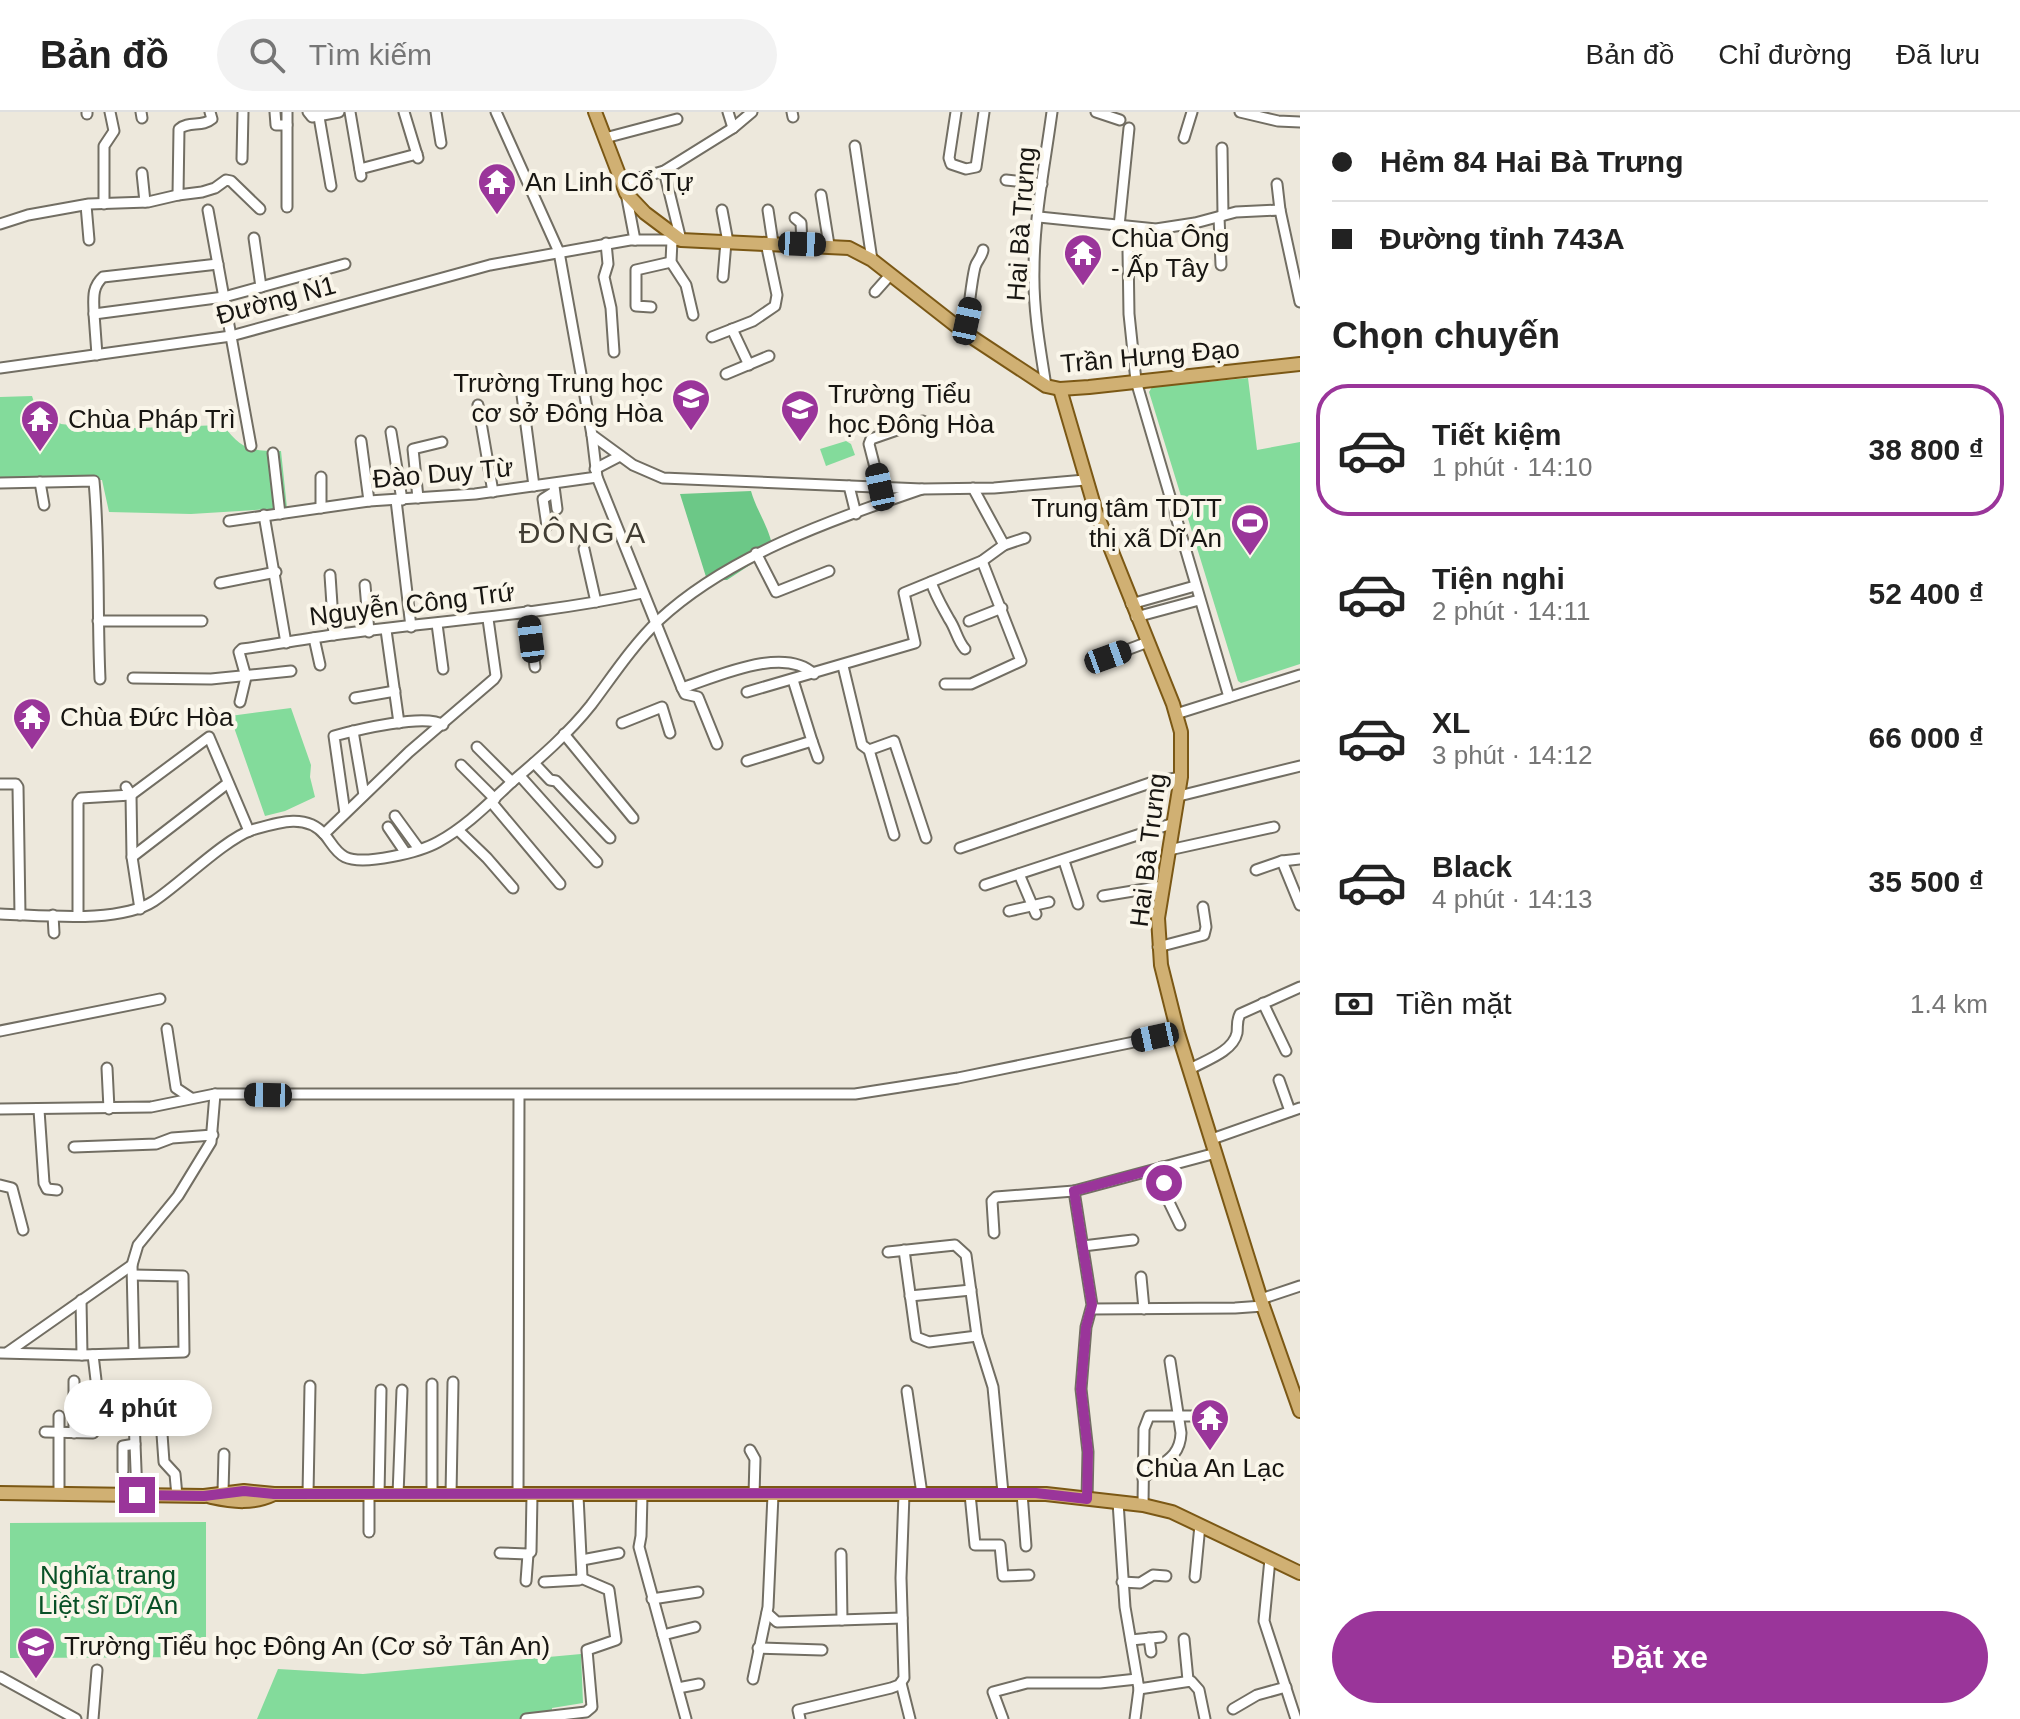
<!DOCTYPE html>
<html lang="vi">
<head>
<meta charset="utf-8">
<style>
  body { margin:0; font-family:Arial,sans-serif; background:#f2f2f2; color:#222; height:100vh; display:flex; flex-direction:column; font-size:30px; white-space:nowrap }
  * { box-sizing:border-box; margin:0 }
  p { font-size:26px; color:#767676 }
  .icon { flex:none; width:44px; height:44px; fill:none; stroke:currentColor; stroke-width:2; stroke-linecap:round; stroke-linejoin:round }
  .map { position:relative; flex:1; overflow:hidden }
  .details { display:flex; flex-direction:column; background:#fff; width:720px }
  .details>* { flex:none }
  .banner { display:grid; align-content:center; height:176px; padding:0 32px; background:#fff }
  .end { position:absolute; width:36px; height:36px; margin:-18px; border:10px solid #9a359a; background:#fff; box-shadow:0 0 0 4px #fff }
  .from { border-radius:50% }
  .bubble { position:absolute; height:56px; border-radius:28px; background:#fff; box-shadow:0 4px 12px #0003; font-size:26px; font-weight:600; line-height:56px; text-align:center }
  .car { position:absolute; width:24px; height:48px; margin:-24px -12px; border-radius:10px; box-shadow:0 0 6px 2px #0007; background:linear-gradient(#222 24%,#8ab4d8 0 40%,#222 0 76%,#8ab4d8 0 86%,#222 0) }
  .banner b { display:flex; align-items:center; gap:28px; height:76px; font-size:30px }
  .banner b+b { border-top:2px solid #e0e0e0 }
  .banner i { width:20px; height:20px; background:#222 }
  ul { padding:0; list-style:none }
  li { display:flex; align-items:center; gap:24px; height:132px; margin:0 16px 12px; padding:0 16px; border:4px solid transparent; border-radius:32px }
  li div { flex:1 }
  li b { display:block; font-size:30px }
  li em { font-style:normal; font-weight:600 }
  li.selected { border-color:#9a359a }
  li>.icon { width:72px; height:72px; stroke-width:1.5 }
  h2 { padding:0 32px; font-size:36px; line-height:96px }
  .pay { display:flex; align-items:center; gap:20px; height:88px; padding:0 32px; font-size:30px }
  .pay p { margin-inline-start:auto }
  .action { display:flex; gap:16px; margin-top:auto; padding:16px 32px }
  .action a { flex:1; height:92px; border-radius:48px; background:#9a359a; color:#fff; font-size:32px; font-weight:600; line-height:92px; text-align:center }
  header { display:flex; align-items:center; gap:48px; box-sizing:border-box; height:112px; padding:0 40px; background:#fff; border-bottom:2px solid #e0e0e0 }
  header strong { font-size:38px }
  nav { display:flex; gap:44px; margin-inline-start:auto; font-size:28px }
  .search { width:560px; height:72px; background:#f2f2f2; display:flex; align-items:center; gap:20px; box-sizing:border-box; padding:0 28px; border-radius:44px; color:#767676; font-size:30px }
  main { display:flex; flex:1; min-height:0 }
  .map>svg:first-child { display:block }
</style>
</head>
<body>
<header>
<strong>Bản đồ</strong>
<div class="search"><svg class="icon" aria-label="search" viewBox="0 0 24 24"><circle cx="10" cy="10" r="6"/><path d="M15 15l6 6"/></svg>Tìm kiếm</div>
<nav><a>Bản đồ</a><a>Chỉ đường</a><a>Đã lưu</a></nav>
</header>
<main>
<div class="map">
<svg width="1300" height="1607" viewBox="0 0 1300 1607">
  <rect width="100%" height="100%" fill="#ede8dc"/>
  <!-- green -->
  <g fill="#83db9b">
    <polygon points="1248,266 1257,338 1300,330 1300,552 1241,571 1238,569 1149,280 1152,275"/>
    <path d="M 32,284 L 36,296 L 51,296 L 54,306 L 61,312 L 107,317 L 223,313 C 242,338 250,339 281,339 L 287,396 L 191,402 L 109,400 L 102,368 L 0,369 L 0,285 Z"/>
    <polygon points="846,329 851,332 855,343 826,354 820,337"/>
    <polygon points="291,596 311,653 310,665 315,685 285,699 265,704 230,604"/>
    <polygon points="206,1410 206,1545 10,1546 10,1411"/>
    <polygon points="581,1542 583,1591 552,1596 552,1607 257,1607 278,1557 363,1562"/>
  </g>
  <!-- forest -->
  <path fill="#6cc887" d="M 751,379 C 757,400 770,416 773,438 L 727,468 L 707,468 L 680,382 Z"/>
  <g fill="none" stroke-linecap="round" stroke-linejoin="round">
    <defs>
      <g id="minor">
        <polyline points="87,0 87,2"/>
        <polyline points="141,0 142,6"/>
        <polyline points="275,0 276,13 287,13"/>
        <polyline points="287,0 287,95"/>
        <polyline points="308,0 312,5 339,0"/>
        <polyline points="350,0 361,64"/>
        <polyline points="404,0 418,46"/>
        <polyline points="436,0 441,31"/>
        <polyline points="496,0 559,140 592,323 633,353 663,366 922,377 994,376 1085,368"/>
        <polyline points="728,0 733,16"/>
        <polyline points="792,0 793,5"/>
        <polyline points="956,0 949,46 951,52 966,57 976,55 984,0"/>
        <polyline points="1096,0 1120,8"/>
        <polyline points="1240,0 1278,9 1300,10"/>
        <polyline points="319,5 331,74"/>
        <polyline points="605,26 677,7"/>
        <polyline points="1184,26 1192,0"/>
        <polyline points="855,34 872,148"/>
        <polyline points="1222,36 1223,103"/>
        <polyline points="242,47 243,0"/>
        <polyline points="360,57 417,42"/>
        <polyline points="142,61 145,90"/>
        <polyline points="1006,68 1042,72"/>
        <polyline points="622,71 664,59 733,16 752,0"/>
        <polyline points="1277,72 1280,98"/>
        <polyline points="626,81 635,128"/>
        <path d="M 178,83 L 179,17 C 188,9 203,15 212,7 L 210,0"/>
        <polyline points="821,83 829,133"/>
        <polyline points="104,92 104,34 114,19 110,0"/>
        <polyline points="86,93 89,128"/>
        <polyline points="208,98 251,334"/>
        <polyline points="722,98 728,130"/>
        <polyline points="768,98 773,131"/>
        <polyline points="1039,105 1156,117 1195,111 1236,100 1280,98 1300,190"/>
        <polyline points="1219,105 1221,153"/>
        <polyline points="795,106 801,111 802,132"/>
        <polyline points="0,112 28,103 89,92 148,90 178,83 202,80 215,76 226,68 231,69 260,97"/>
        <polyline points="1119,114 1129,16"/>
        <polyline points="254,126 261,175"/>
        <polyline points="672,128 671,150 686,173 693,203"/>
        <polyline points="606,131 608,152 604,165 611,196 614,240"/>
        <polyline points="1128,138 1129,202 1136,269 1229,585"/>
        <polyline points="723,165 726,130"/>
        <polyline points="875,180 891,162"/>
        <polyline points="651,195 636,194 636,158 671,150"/>
        <path d="M 94,202 C 94,188 91,176 103,165 L 218,152"/>
        <polyline points="732,217 749,253"/>
        <path d="M 964,220 C 970,198 970,176 975,155 C 977,148 982,145 983,138"/>
        <polyline points="712,225 753,209 775,194 777,183 766,131"/>
        <polyline points="97,243 94,202 224,185 345,152"/>
        <polyline points="0,256 231,224 490,153 630,128 681,128 664,59"/>
        <polyline points="726,262 769,244"/>
        <path d="M 1046,274 C 1040,236 1033,197 1034,158 C 1034,106 1045,52 1052,0"/>
        <polyline points="522,283 534,374"/>
        <polyline points="478,293 493,380"/>
        <polyline points="391,320 402,388"/>
        <polyline points="592,323 597,365 682,576 685,582 698,585 717,632"/>
        <polyline points="361,329 369,389"/>
        <polyline points="273,341 280,402"/>
        <polyline points="595,357 620,344"/>
        <polyline points="321,365 321,396"/>
        <polyline points="40,370 44,393"/>
        <path d="M 0,371 L 94,369 C 100,435 97,501 100,567"/>
        <polyline points="554,374 557,397"/>
        <polyline points="849,374 856,402"/>
        <polyline points="880,375 869,332 871,327 923,309"/>
        <polyline points="418,386 413,337 442,330"/>
        <polyline points="396,388 411,515"/>
        <polyline points="264,403 286,531"/>
        <polyline points="229,409 369,389 475,382 597,365"/>
        <polyline points="547,414 543,387 554,380"/>
        <polyline points="1004,433 1025,426"/>
        <polyline points="584,437 596,490"/>
        <polyline points="756,441 776,480 829,459"/>
        <polyline points="330,463 334,523"/>
        <path d="M 931,470 C 936,485 942,494 949,507 C 956,517 957,528 965,537"/>
        <polyline points="220,471 276,460"/>
        <polyline points="365,473 369,520"/>
        <polyline points="1131,492 1195,474"/>
        <polyline points="528,499 535,555"/>
        <polyline points="1136,505 1199,488"/>
        <polyline points="98,509 202,509"/>
        <polyline points="969,509 1002,496"/>
        <polyline points="437,512 443,557"/>
        <polyline points="386,518 399,611"/>
        <polyline points="314,526 320,553"/>
        <polyline points="1108,545 1148,530"/>
        <polyline points="843,554 862,633 869,638"/>
        <polyline points="133,566 211,567 291,559"/>
        <polyline points="945,572 971,572 1021,549 982,449"/>
        <path d="M 682,576 C 716,565 784,533 814,562"/>
        <polyline points="747,580 915,531 904,481 982,449 1004,433 973,376"/>
        <polyline points="355,586 395,579"/>
        <path d="M 240,590 L 246,565 L 239,540 L 242,537 C 272,533 303,527 333,523 C 436,509 540,503 642,481"/>
        <polyline points="1176,602 1300,563"/>
        <polyline points="622,611 662,595 670,621"/>
        <polyline points="353,619 364,683"/>
        <polyline points="564,622 633,706"/>
        <polyline points="812,629 818,646"/>
        <polyline points="477,635 512,670"/>
        <polyline points="747,649 812,629 793,568"/>
        <polyline points="534,651 550,668 556,669 610,726"/>
        <polyline points="461,653 495,687"/>
        <polyline points="520,664 597,750"/>
        <polyline points="0,672 16,672 18,675 20,803"/>
        <polyline points="126,675 131,683 132,745 140,797"/>
        <polyline points="1179,684 1300,654"/>
        <polyline points="492,691 560,772"/>
        <path d="M 345,701 L 334,624 C 356,618 426,601 443,613"/>
        <polyline points="395,704 419,737"/>
        <polyline points="388,715 405,740"/>
        <polyline points="458,718 487,746 513,776"/>
        <polyline points="324,722 409,640 494,567 496,564 488,507"/>
        <polyline points="894,723 869,638 894,629 926,726"/>
        <polyline points="960,736 1150,671 1181,665"/>
        <polyline points="1169,738 1274,715"/>
        <polyline points="132,745 228,671"/>
        <polyline points="1064,749 1078,792"/>
        <polyline points="1282,749 1300,793"/>
        <polyline points="1256,758 1282,749 1300,747"/>
        <polyline points="1019,762 1036,802"/>
        <polyline points="985,773 1174,711"/>
        <polyline points="1103,784 1163,774"/>
        <polyline points="1009,799 1049,790"/>
        <path d="M 0,802 C 42,803 119,812 154,789 C 180,772 225,727 252,718 C 276,711 306,700 325,723 C 331,730 335,740 345,745 C 364,754 420,740 438,730 C 467,714 489,691 513,669 C 540,646 569,621 591,593 C 612,565 633,533 659,508 C 729,443 832,408 922,377"/>
        <polyline points="53,803 54,821"/>
        <polyline points="78,803 78,690 81,686 131,683 209,625 249,719"/>
        <polyline points="1158,835 1204,823 1206,815 1203,795"/>
        <polyline points="1263,891 1286,939"/>
        <polyline points="167,917 176,976 191,986"/>
        <polyline points="0,919 160,887"/>
        <polyline points="107,956 109,997"/>
        <path d="M 1190,957 C 1204,949 1233,940 1237,921 C 1238,914 1236,910 1240,902 L 1300,875"/>
        <polyline points="1279,968 1290,999"/>
        <polyline points="0,997 151,995 215,982 855,982 958,966 1178,921"/>
        <polyline points="39,998 44,1071 47,1077 57,1078"/>
        <polyline points="1212,1027 1300,996"/>
        <polyline points="74,1035 156,1032 172,1026 213,1023"/>
        <polyline points="1162,1055 1166,1084 1180,1113"/>
        <polyline points="0,1073 12,1076 23,1118"/>
        <polyline points="1074,1079 1092,1193 1086,1215 1081,1277 1088,1340 1087,1387"/>
        <polyline points="994,1121 992,1089 996,1085 1074,1079 1216,1041"/>
        <polyline points="1083,1134 1133,1128"/>
        <polyline points="904,1138 916,1225 929,1230 977,1224"/>
        <polyline points="888,1140 955,1133 966,1143 977,1224 993,1275 1003,1381"/>
        <polyline points="1141,1165 1144,1197"/>
        <polyline points="910,1184 971,1178"/>
        <polyline points="1261,1187 1300,1174"/>
        <polyline points="81,1188 82,1243"/>
        <polyline points="1092,1197 1235,1196 1263,1194"/>
        <polyline points="8,1240 132,1153"/>
        <polyline points="134,1240 132,1153 138,1133 178,1084 211,1030 215,982"/>
        <polyline points="0,1241 82,1243 184,1240 183,1164 133,1163"/>
        <polyline points="93,1243 96,1268"/>
        <polyline points="74,1269 74,1321"/>
        <polyline points="907,1279 922,1382"/>
        <polyline points="133,1281 137,1383"/>
        <polyline points="59,1304 59,1382"/>
        <polyline points="161,1308 164,1350 175,1362 177,1384"/>
        <polyline points="45,1320 93,1321"/>
        <polyline points="750,1338 755,1347 754,1383"/>
        <polyline points="123,1359 123,1334 135,1332"/>
        <path d="M 1143,1367 C 1158,1351 1180,1349 1181,1321 L 1170,1249"/>
        <polyline points="223,1380 224,1342"/>
        <polyline points="1022,1381 1026,1434"/>
        <polyline points="308,1382 310,1274"/>
        <polyline points="970,1382 975,1433 1000,1433 1003,1464 1029,1463"/>
        <polyline points="379,1383 381,1278"/>
        <polyline points="398,1383 402,1278"/>
        <polyline points="432,1383 432,1272"/>
        <polyline points="451,1383 453,1270"/>
        <polyline points="518,1383 519,984"/>
        <polyline points="642,1383 641,1424 639,1435 686,1607"/>
        <polyline points="1118,1390 1125,1495 1139,1577 1191,1569 1199,1578 1205,1607"/>
        <polyline points="1143,1393 1144,1317 1149,1304 1213,1304"/>
        <polyline points="369,1420 369,1383"/>
        <polyline points="500,1441 528,1442 531,1440 532,1383"/>
        <polyline points="841,1442 842,1508"/>
        <polyline points="1270,1447 1264,1509 1296,1607"/>
        <polyline points="582,1448 619,1441"/>
        <polyline points="1195,1465 1200,1413"/>
        <polyline points="526,1469 528,1442"/>
        <polyline points="544,1470 579,1468 582,1465 578,1384"/>
        <polyline points="1122,1470 1140,1471 1153,1463 1166,1464"/>
        <polyline points="652,1487 698,1480"/>
        <polyline points="767,1501 777,1510 902,1506"/>
        <polyline points="663,1523 695,1515"/>
        <polyline points="1149,1526 1151,1540"/>
        <polyline points="1184,1527 1188,1568"/>
        <polyline points="1131,1528 1161,1525"/>
        <polyline points="758,1536 822,1538"/>
        <polyline points="0,1565 76,1607"/>
        <polyline points="753,1567 768,1495 773,1383"/>
        <polyline points="901,1571 910,1607"/>
        <polyline points="678,1576 699,1572"/>
        <polyline points="1233,1597 1257,1583 1286,1575"/>
        <polyline points="93,1607 97,1558"/>
        <polyline points="526,1607 586,1600 592,1595 587,1538 616,1528 609,1478 581,1466"/>
        <polyline points="800,1607 798,1598 891,1576 899,1573 904,1566 901,1466 904,1382"/>
        <polyline points="1003,1607 993,1580 1027,1571 1100,1571 1137,1567"/>
        <polyline points="1135,1607 1139,1577"/>
      </g>
      <g id="major">
        <polyline points="595,0 626,81 645,101 681,128 849,136 872,148 964,220 1046,274 1060,277 1089,275 1300,252"/>
        <polyline points="1060,277 1096,400 1173,592 1181,620 1181,665 1158,806 1161,853 1178,921 1263,1194 1300,1299"/>
        <polyline points="0,1381 204,1384 244,1379 274,1382 1046,1382 1143,1393 1172,1400 1300,1461"/>
        <path d="M 211,1385 C 234,1390 253,1392 274,1382"/>
      </g>
    </defs>
    <!-- minor casing -->
    <use href="#minor" stroke="#726e63" stroke-width="13"/>
    <!-- major casing -->
    <use href="#major" stroke="#7b5815" stroke-width="16"/>
    <!-- minor -->
    <use href="#minor" stroke="#fff" stroke-width="9"/>
    <!-- major -->
    <use href="#major" stroke="#d0b073" stroke-width="12"/>
  </g>
  <g fill="none" stroke-linecap="round" stroke-linejoin="round">
    <!-- route -->
    <polyline stroke="#9a359a" stroke-width="10" points="137,1383 204,1384 244,1379 274,1382 1036,1381 1087,1387 1088,1340 1081,1277 1086,1215 1092,1193 1074,1079 1162,1055 1164,1071"/>
  </g>
  <!-- icons -->
  <defs>
    <symbol id="temple-pin" viewBox="-11 -11 22 30"><path d="M0 17L-7.5 6A9.5 9.5 0 1 1 7.5 6Z" fill="#9a359a" stroke="#faf6ea"/><path d="M0-6L5-2H3V0L6.5 2.5H4V6H1.5V3h-3V6H-4V2.5H-6.5L-3 0V-2H-5Z" fill="#fff"/></symbol>
    <symbol id="school-pin" viewBox="-11 -11 22 30"><path d="M0 17L-7.5 6A9.5 9.5 0 1 1 7.5 6Z" fill="#9a359a" stroke="#faf6ea"/><path d="M0-5L7-2L0 1L-7-2ZM-4 1L0 2.5L4 1V4Q0 6-4 4Z" fill="#fff"/></symbol>
    <symbol id="stadium-pin" viewBox="-11 -11 22 30"><path d="M0 17L-7.5 6A9.5 9.5 0 1 1 7.5 6Z" fill="#9a359a" stroke="#faf6ea"/><path d="M0-5a6.5 5 0 1 0 0 10a6.5 5 0 1 0 0-10ZM-3.5-1.8h7v3.6h-7Z" fill="#fff"/></symbol>
  </defs>
  <g fill-rule="evenodd">
    <use href="#temple-pin" x="475" y="48" width="44" height="60"/>
    <use href="#temple-pin" x="1061" y="119" width="44" height="60"/>
    <use href="#school-pin" x="669" y="264" width="44" height="60"/>
    <use href="#school-pin" x="778" y="275" width="44" height="60"/>
    <use href="#temple-pin" x="18" y="285" width="44" height="60"/>
    <use href="#stadium-pin" x="1228" y="389" width="44" height="60"/>
    <use href="#temple-pin" x="10" y="583" width="44" height="60"/>
    <use href="#temple-pin" x="1188" y="1284" width="44" height="60"/>
    <use href="#school-pin" x="14" y="1512" width="44" height="60"/>
  </g>
  <g text-anchor="middle" dominant-baseline="central" stroke-width="8" stroke-linejoin="round" paint-order="stroke">
    <!-- poi labels -->
    <g font-size="26" fill="#181612" stroke="#faf6ea" text-anchor="start">
      <text x="525" y="70">An Linh Cổ Tự</text>
      <text x="1111" y="126">Chùa Ông<tspan x="1111" dy="30">- Ấp Tây</tspan></text>
      <text x="663" y="271" text-anchor="end">Trường Trung học<tspan x="663" dy="30">cơ sở Đông Hòa</tspan></text>
      <text x="828" y="282">Trường Tiểu<tspan x="828" dy="30">học Đông Hòa</tspan></text>
      <text x="68" y="307">Chùa Pháp Trì</text>
      <text x="1222" y="396" text-anchor="end">Trung tâm TDTT<tspan x="1222" dy="30">thị xã Dĩ An</tspan></text>
      <text x="60" y="605">Chùa Đức Hòa</text>
      <text x="1210" y="1356" text-anchor="middle">Chùa An Lạc</text>
      <text x="64" y="1534">Trường Tiểu học Đông An (Cơ sở Tân An)</text>
    </g>
    <!-- street labels -->
    <g font-size="26" fill="#181612" stroke="#faf6ea">
      <text transform="translate(1021 112) rotate(-86)">Hai Bà Trưng</text>
      <text transform="translate(276 188) rotate(-15)">Đường N1</text>
      <text transform="translate(1150 244) rotate(-5)">Trần Hưng Đạo</text>
      <text transform="translate(443 361) rotate(-5)">Đào Duy Từ</text>
      <text transform="translate(412 492) rotate(-7)">Nguyễn Công Trứ</text>
      <text transform="translate(1148 738) rotate(-83)">Hai Bà Trưng</text>
    </g>
    <!-- park labels -->
    <g font-size="26" fill="#085026" stroke="#faf6ea">
      <text x="108" y="1463">Nghĩa trang<tspan x="108" dy="30">Liệt sĩ Dĩ An</tspan></text>
    </g>
    <!-- quarter labels -->
    <g font-size="30" letter-spacing="2" fill="#423e34" stroke="#faf6ea">
      <text x="583" y="420">ĐÔNG A</text>
    </g>
  </g>
</svg>
<i class="end from" style="left:1164px;top:1071px"></i>
<i class="end" style="left:137px;top:1383px"></i>
<div class="bubble" style="left:64px;top:1268px;width:148px">4 phút</div>
<i class="car" style="left:802px;top:132px;rotate:92deg"></i>
<i class="car" style="left:967px;top:209px;rotate:12deg"></i>
<i class="car" style="left:880px;top:375px;rotate:348deg"></i>
<i class="car" style="left:531px;top:527px;rotate:353deg"></i>
<i class="car" style="left:1108px;top:545px;rotate:70deg"></i>
<i class="car" style="left:1155px;top:925px;rotate:258deg"></i>
<i class="car" style="left:268px;top:983px;rotate:271deg"></i>
</div>
<section class="details">
<div class="banner">
<b><i class="from"></i>Hẻm 84 Hai Bà Trưng</b>
<b><i></i>Đường tỉnh 743A</b>
</div>
<h2>Chọn chuyến</h2>
<ul>
<li class="selected"><svg class="icon" aria-label="car" viewBox="0 0 24 24"><path d="M5 17H2v-5l4-1 3-4h7l3 4 3 1v5h-3M9 17h6M6 11h13"/><circle cx="7" cy="17" r="2"/><circle cx="17" cy="17" r="2"/></svg><div><b>Tiết kiệm</b><p>1 phút · 14:10</p></div><em>38 800 ₫</em></li>
<li><svg class="icon" aria-label="car" viewBox="0 0 24 24"><path d="M5 17H2v-5l4-1 3-4h7l3 4 3 1v5h-3M9 17h6M6 11h13"/><circle cx="7" cy="17" r="2"/><circle cx="17" cy="17" r="2"/></svg><div><b>Tiện nghi</b><p>2 phút · 14:11</p></div><em>52 400 ₫</em></li>
<li><svg class="icon" aria-label="car" viewBox="0 0 24 24"><path d="M5 17H2v-5l4-1 3-4h7l3 4 3 1v5h-3M9 17h6M6 11h13"/><circle cx="7" cy="17" r="2"/><circle cx="17" cy="17" r="2"/></svg><div><b>XL</b><p>3 phút · 14:12</p></div><em>66 000 ₫</em></li>
<li><svg class="icon" aria-label="car" viewBox="0 0 24 24"><path d="M5 17H2v-5l4-1 3-4h7l3 4 3 1v5h-3M9 17h6M6 11h13"/><circle cx="7" cy="17" r="2"/><circle cx="17" cy="17" r="2"/></svg><div><b>Black</b><p>4 phút · 14:13</p></div><em>35 500 ₫</em></li>
</ul>
<div class="pay"><svg class="icon" aria-label="cash" viewBox="0 0 24 24"><path d="M3 7h18v10H3z"/><circle cx="12" cy="12" r="2"/></svg>Tiền mặt<p>1.4 km</p></div>
<div class="action"><a>Đặt xe</a></div>
</section>
</main>
</body>
</html>
